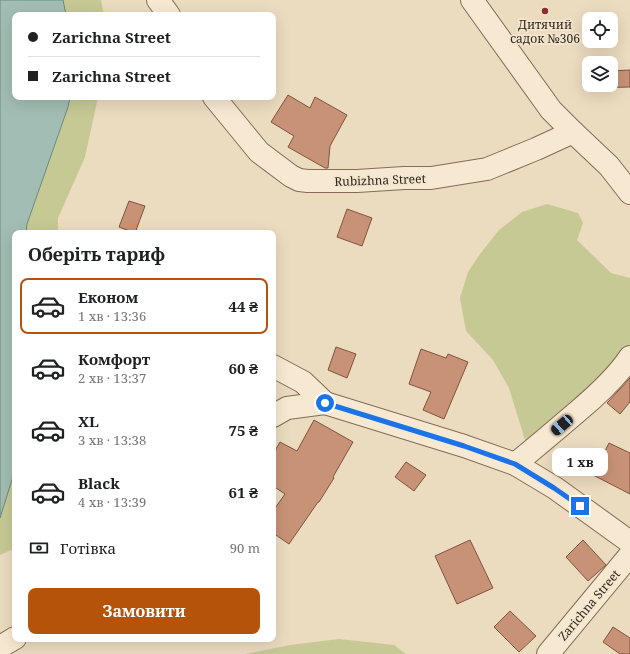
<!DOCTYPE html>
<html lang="uk">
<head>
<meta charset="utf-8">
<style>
  body { margin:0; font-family:"Noto Serif",serif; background:#f2f2f2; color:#202124; height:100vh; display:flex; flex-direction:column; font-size:15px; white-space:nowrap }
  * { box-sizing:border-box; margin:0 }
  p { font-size:13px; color:#757577 }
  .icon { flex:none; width:22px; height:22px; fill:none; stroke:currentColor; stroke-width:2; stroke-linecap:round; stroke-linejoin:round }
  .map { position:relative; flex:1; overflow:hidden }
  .details { position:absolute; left:12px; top:230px; width:264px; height:412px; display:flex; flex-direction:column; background:#fff; border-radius:8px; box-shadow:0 4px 16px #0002 }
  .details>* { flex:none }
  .hud { position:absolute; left:12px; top:12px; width:264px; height:88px; border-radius:8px; box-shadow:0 4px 16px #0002; display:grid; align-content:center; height:88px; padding:0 16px; background:#fff }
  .controls { position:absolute; left:582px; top:12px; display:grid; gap:8px }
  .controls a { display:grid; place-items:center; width:36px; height:36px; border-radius:8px; background:#fff; box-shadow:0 4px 16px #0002; font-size:20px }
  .end { position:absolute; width:18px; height:18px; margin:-9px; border:5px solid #1a73e8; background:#fff; box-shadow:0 0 0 2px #fff }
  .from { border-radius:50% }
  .bubble { position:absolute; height:28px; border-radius:8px; background:#fff; box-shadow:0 4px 16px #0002; font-size:13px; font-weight:700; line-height:28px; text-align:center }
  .car { position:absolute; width:12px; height:24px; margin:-12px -6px; border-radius:5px; box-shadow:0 0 3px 1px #0007; background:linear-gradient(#222 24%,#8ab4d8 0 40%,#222 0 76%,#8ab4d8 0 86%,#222 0) }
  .hud b { display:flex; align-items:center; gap:14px; height:38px; font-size:15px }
  .hud b+b { border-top:1px solid #e0e0e0 }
  .hud i { width:10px; height:10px; background:#202124 }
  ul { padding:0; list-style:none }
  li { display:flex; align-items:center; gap:12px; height:56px; margin:0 8px 6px; padding:0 8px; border:2px solid transparent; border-radius:8px }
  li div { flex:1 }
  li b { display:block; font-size:15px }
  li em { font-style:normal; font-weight:700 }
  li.active { border-color:#b45309 }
  li>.icon { width:36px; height:36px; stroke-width:1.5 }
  h2 { padding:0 16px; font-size:18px; line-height:48px }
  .pay { display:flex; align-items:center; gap:10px; height:44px; padding:0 16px; font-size:15px }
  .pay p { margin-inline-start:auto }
  .action { display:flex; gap:8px; margin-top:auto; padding:8px 16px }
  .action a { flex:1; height:46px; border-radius:8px; background:#b45309; color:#fff; font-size:16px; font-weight:700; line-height:46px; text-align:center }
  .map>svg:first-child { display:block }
</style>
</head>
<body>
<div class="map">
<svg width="630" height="654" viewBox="0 0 630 654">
  <rect width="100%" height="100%" fill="#ebdbbf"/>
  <!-- green -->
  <g fill="#c6c994">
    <polygon points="63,0 101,0 104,15 66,15"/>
    <polygon points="70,97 98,97 85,157 58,218 58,233 26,233 27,224 68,107"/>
    <polygon points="547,204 578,213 583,223 577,240 611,273 630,278 630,357 529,453 509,388 493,360 466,331 460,298 468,272 480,254 499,230 522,212"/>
    <polygon points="15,470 15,548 0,555 0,518"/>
    <polygon points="339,639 394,645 406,654 245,654 290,645"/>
  </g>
  <!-- water -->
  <polygon fill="#a2bdb3" stroke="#6a8a80" points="0,0 63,0 66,15 15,15 15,97 70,97 68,107 27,224 26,233 15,233 15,470 0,518"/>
  <!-- building -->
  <g fill="#c89276" stroke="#81543f">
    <polygon points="630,70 630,87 588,88 588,71 589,71 589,85 611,85 611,71"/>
    <polygon points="288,95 310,108 315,97 347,115 330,146 328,168 325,168 288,147 294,136 271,122"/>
    <polygon points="129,201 145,206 135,233 119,227"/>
    <polygon points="347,209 372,218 362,246 337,237"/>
    <polygon points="336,347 356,354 347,378 328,370"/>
    <polygon points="421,349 446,358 448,354 468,362 444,419 423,410 431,392 409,384"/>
    <polygon points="630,378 630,402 620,414 607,403"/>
    <polygon points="314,420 353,442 333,477 334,478 319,502 318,502 289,544 273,533 273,511 285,494 273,486 273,454 280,442 297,451"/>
    <polygon points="609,443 630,453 630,494 593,475"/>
    <polygon points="406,462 426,475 414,491 395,477"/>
    <polygon points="470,540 493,588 457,604 435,556"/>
    <polygon points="583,540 606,565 588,581 566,557"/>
    <polygon points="510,611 536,636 519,652 494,627"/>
    <polygon points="613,627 630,638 630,654 620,654 603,642"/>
  </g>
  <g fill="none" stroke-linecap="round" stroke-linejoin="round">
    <defs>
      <g id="minor">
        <polyline points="158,0 169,15"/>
        <polyline points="472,0 551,110 573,132 609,166 630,193"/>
        <polyline points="214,97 259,152 291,176 299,180 308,181 357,181 404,178 431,178 487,169 536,149 573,132"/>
        <polyline points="273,366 303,382 325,403"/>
        <polyline points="273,416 287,408 325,403 464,446 515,464 555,488 630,542"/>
        <path d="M 515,464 C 536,447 556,430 577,412 C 596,396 616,378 630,357"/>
        <polyline points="0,647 15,638"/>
        <polyline points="548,654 630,555"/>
      </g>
    </defs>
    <!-- minor casing -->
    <use href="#minor" stroke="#836c58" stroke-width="24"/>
    <!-- minor -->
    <use href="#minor" stroke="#f7e9d1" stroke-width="22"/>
  </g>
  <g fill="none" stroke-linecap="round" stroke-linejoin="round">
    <!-- route -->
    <polyline stroke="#1a73e8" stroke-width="5" points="325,403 464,446 515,464 554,488 580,506"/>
  </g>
  <!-- markers -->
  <circle fill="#8f2b33" stroke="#f3e6ce" stroke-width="1.5" cx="545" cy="11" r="4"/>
  <g text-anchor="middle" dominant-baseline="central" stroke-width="3.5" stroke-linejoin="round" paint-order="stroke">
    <!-- poi labels -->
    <g font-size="12" fill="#33261c" stroke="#f3e6ce">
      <text x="545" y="24">Дитячий<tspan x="545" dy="14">садок №306</tspan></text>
    </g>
    <!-- street labels -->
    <g font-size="12" fill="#33261c" stroke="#f3e6ce">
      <text transform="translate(380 180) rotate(-2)">Rubizhna Street</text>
      <text transform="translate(589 605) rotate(-50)">Zarichna Street</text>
    </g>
  </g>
</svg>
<div class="controls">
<a><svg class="icon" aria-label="locate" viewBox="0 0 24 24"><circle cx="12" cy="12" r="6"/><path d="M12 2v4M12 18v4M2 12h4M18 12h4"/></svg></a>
<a><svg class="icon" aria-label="layers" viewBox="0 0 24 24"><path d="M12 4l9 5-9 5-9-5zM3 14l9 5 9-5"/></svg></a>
</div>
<i class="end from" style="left:325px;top:403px"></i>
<i class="end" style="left:580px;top:506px"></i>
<div class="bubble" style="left:552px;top:448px;width:56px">1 хв</div>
<i class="car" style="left:562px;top:425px;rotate:229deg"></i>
<div class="hud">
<b><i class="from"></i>Zarichna Street</b>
<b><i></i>Zarichna Street</b>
</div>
<section class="details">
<h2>Оберіть тариф</h2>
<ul>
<li class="active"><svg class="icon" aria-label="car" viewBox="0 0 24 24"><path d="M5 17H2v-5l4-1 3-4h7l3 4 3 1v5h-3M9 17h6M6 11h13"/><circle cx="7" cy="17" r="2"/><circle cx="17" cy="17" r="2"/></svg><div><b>Економ</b><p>1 хв · 13:36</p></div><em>44 ₴</em></li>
<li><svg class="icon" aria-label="car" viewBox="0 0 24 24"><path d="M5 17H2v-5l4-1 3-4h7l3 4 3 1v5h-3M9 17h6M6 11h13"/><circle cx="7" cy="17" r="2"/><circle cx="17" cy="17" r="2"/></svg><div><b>Комфорт</b><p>2 хв · 13:37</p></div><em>60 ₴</em></li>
<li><svg class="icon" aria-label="car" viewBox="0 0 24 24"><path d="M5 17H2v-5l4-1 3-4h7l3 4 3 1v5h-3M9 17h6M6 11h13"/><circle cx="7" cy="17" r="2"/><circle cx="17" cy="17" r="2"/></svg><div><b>XL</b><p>3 хв · 13:38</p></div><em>75 ₴</em></li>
<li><svg class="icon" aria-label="car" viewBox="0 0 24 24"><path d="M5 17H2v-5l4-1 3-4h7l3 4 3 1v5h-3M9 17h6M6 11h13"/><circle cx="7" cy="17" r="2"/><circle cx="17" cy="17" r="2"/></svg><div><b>Black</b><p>4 хв · 13:39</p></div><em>61 ₴</em></li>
</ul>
<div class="pay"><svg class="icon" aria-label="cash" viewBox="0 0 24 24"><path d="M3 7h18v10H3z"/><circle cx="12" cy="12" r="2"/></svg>Готівка<p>90 m</p></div>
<div class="action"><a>Замовити</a></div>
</section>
</div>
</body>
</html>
